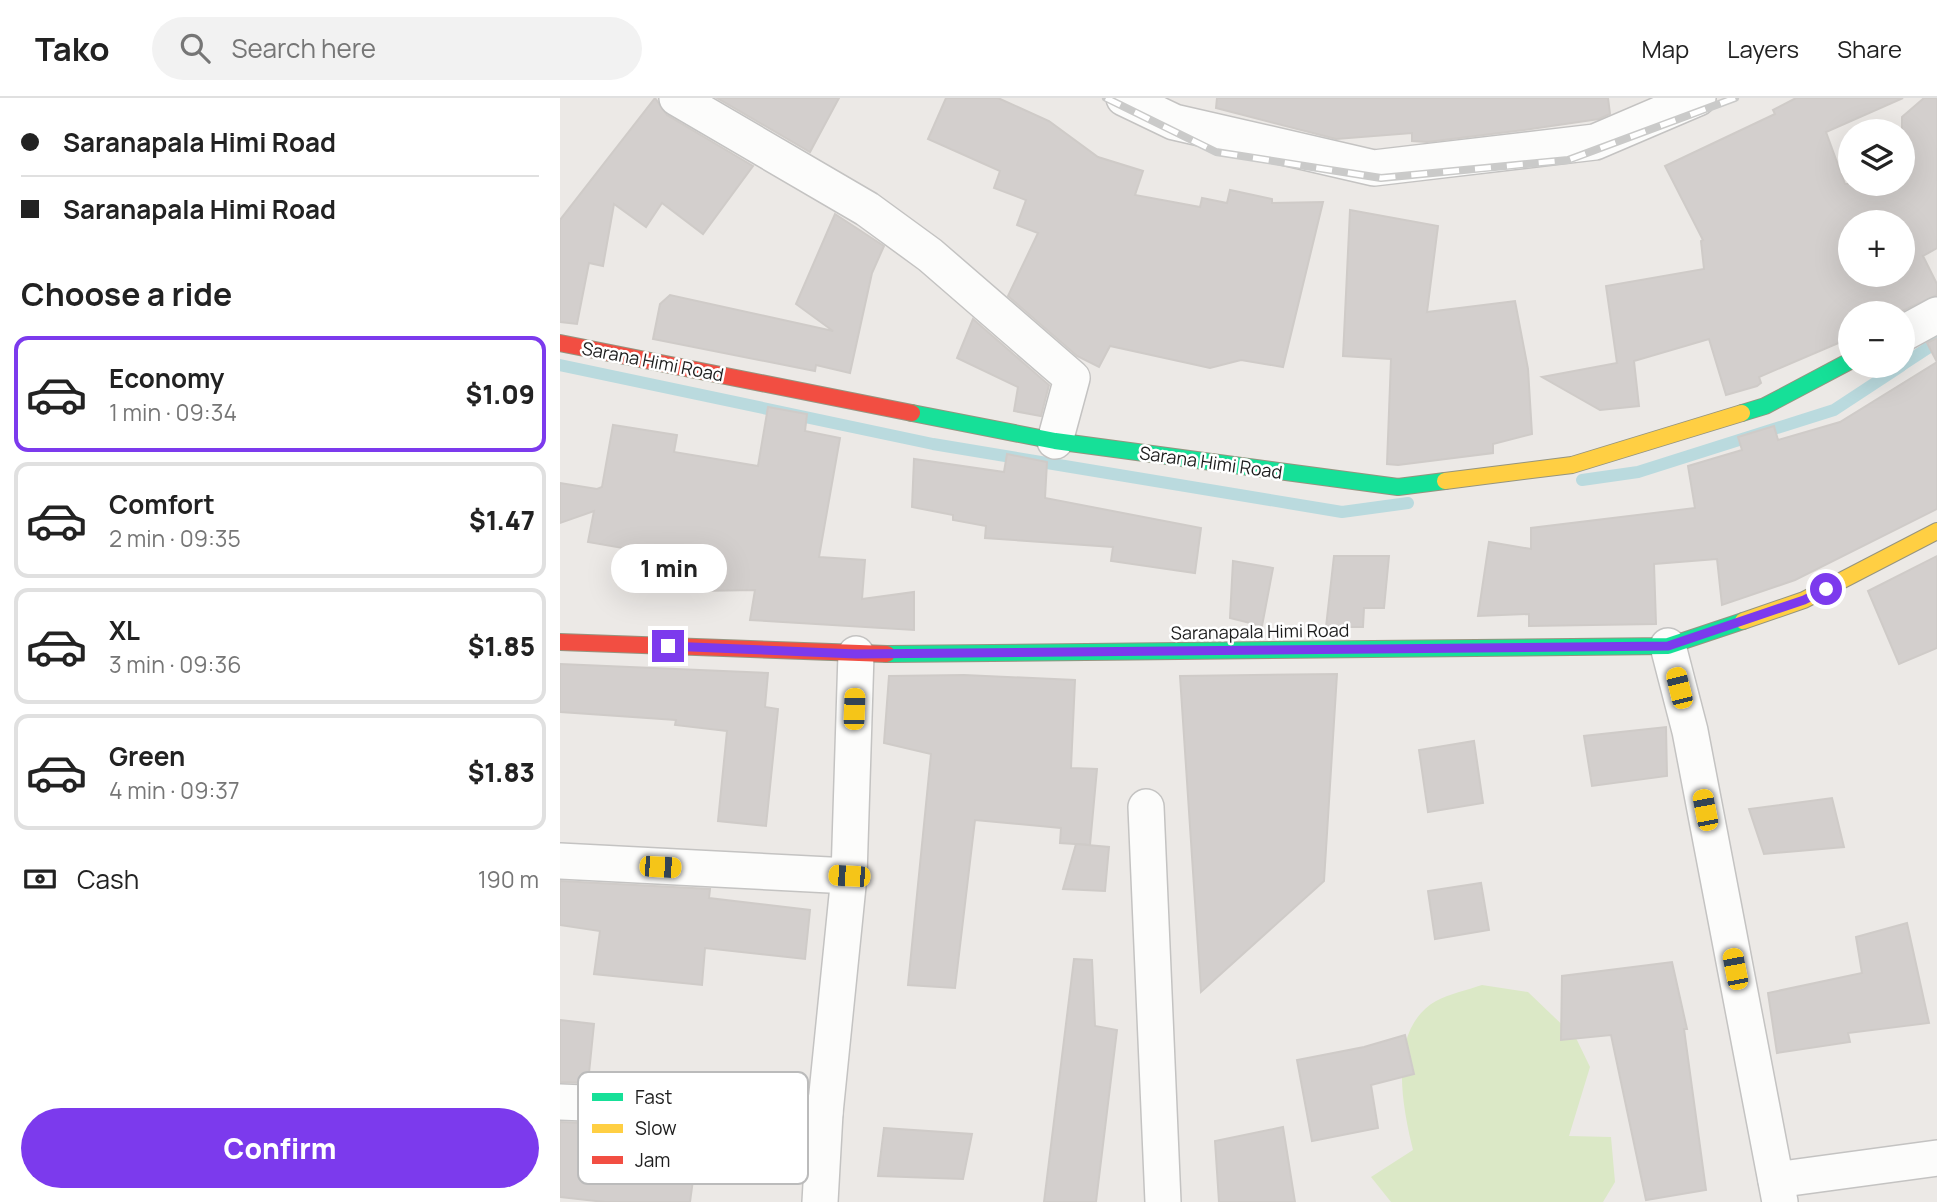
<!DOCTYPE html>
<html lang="en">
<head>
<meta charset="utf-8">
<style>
  body { margin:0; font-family:Manrope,sans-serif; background:#f2f2f2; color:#222; height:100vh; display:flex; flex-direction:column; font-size:26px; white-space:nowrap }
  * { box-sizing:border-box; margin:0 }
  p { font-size:23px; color:#767676 }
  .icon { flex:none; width:38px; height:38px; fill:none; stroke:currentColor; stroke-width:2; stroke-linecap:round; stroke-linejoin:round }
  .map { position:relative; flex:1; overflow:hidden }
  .side { display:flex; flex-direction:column; background:#fff; width:560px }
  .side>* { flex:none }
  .hud { display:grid; align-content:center; height:154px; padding:0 21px; background:#fff }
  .buttons { position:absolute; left:1278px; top:21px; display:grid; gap:14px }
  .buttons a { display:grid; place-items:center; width:77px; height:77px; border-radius:50%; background:#fff; box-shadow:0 7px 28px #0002; font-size:35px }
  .end { position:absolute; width:32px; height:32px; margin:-16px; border:9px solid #7c3aed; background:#fff; box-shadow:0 0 0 4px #fff }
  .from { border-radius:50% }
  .bubble { position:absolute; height:49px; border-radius:24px; background:#fff; box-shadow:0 7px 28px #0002; font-size:23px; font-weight:800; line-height:49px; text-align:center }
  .car { position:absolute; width:21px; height:42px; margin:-21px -10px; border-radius:9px; box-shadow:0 0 5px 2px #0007; background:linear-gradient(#f5c518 24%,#345 0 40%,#f5c518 0 76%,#345 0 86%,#f5c518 0) }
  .hud b { display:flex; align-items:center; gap:24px; height:66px; font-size:26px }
  .hud b+b { border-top:2px solid #e0e0e0 }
  .hud i { width:18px; height:18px; background:#222 }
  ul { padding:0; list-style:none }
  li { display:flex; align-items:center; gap:21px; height:116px; margin:0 14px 10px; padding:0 7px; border:4px solid #e0e0e0; border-radius:14px }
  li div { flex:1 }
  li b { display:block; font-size:26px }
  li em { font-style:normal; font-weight:800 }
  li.current { border-color:#7c3aed }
  li>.icon { width:63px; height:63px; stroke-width:1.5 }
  h2 { padding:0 21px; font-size:32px; line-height:84px }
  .pay { display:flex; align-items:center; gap:18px; height:77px; padding:0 21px; font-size:26px }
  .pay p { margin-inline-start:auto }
  .button { display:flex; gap:14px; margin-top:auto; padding:14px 21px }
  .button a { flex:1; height:80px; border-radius:42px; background:#7c3aed; color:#fff; font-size:28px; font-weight:800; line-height:80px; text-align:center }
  header { display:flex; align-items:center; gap:42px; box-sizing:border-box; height:98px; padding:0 35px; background:#fff; border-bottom:2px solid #e0e0e0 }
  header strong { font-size:33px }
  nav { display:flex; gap:38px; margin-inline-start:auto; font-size:24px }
  .search { width:490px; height:63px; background:#f2f2f2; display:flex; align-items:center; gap:18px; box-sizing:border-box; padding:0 24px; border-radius:38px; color:#767676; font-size:26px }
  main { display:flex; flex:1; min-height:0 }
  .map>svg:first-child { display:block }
</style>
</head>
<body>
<header>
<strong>Tako</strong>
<div class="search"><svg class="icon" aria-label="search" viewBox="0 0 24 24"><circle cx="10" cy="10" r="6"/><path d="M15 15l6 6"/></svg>Search here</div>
<nav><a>Map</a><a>Layers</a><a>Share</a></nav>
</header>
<main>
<section class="side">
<div class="hud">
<b><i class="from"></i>Saranapala Himi Road</b>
<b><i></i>Saranapala Himi Road</b>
</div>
<h2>Choose a ride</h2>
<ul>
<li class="current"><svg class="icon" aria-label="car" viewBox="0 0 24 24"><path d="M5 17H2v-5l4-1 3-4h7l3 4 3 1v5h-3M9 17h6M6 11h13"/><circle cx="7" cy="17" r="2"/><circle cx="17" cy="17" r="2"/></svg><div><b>Economy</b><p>1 min · 09:34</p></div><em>$1.09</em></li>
<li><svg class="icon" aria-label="car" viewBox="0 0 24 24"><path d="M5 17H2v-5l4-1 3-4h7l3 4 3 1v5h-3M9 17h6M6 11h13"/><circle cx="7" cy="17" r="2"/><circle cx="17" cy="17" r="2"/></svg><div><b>Comfort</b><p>2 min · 09:35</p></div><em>$1.47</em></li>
<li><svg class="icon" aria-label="car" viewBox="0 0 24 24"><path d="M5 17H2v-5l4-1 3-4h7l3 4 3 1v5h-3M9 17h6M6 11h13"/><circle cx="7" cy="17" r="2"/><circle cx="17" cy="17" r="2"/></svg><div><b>XL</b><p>3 min · 09:36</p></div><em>$1.85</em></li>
<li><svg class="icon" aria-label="car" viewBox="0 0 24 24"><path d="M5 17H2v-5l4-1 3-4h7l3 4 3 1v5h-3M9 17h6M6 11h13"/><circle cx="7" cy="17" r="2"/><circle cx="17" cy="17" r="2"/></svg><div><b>Green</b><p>4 min · 09:37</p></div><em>$1.83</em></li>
</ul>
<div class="pay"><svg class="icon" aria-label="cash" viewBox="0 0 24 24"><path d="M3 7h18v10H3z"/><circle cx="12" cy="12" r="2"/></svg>Cash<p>190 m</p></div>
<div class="button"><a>Confirm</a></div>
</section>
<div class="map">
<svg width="1377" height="1104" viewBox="0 0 1377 1104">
  <rect width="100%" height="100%" fill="#ece9e6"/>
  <!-- grass -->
  <path fill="#dbe8c6" d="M 922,887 L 968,894 L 1016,940 L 1030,969 L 1009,1038 L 1051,1039 L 1055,1084 L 1043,1104 L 831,1104 L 811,1079 L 853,1052 C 842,1007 827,931 876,903 C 889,896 907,892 922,887 Z"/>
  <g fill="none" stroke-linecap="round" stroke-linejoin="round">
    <!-- stream -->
    <g stroke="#badade" stroke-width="12">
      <polyline points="0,267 373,346 782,414 848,405"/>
      <polyline points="1342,267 1377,244"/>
      <polyline points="1022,382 1078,374 1274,312 1341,268"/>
    </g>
  </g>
  <!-- building -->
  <g fill="#d3cfcd" stroke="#cfcbc8" stroke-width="2" fill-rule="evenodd">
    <polygon points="95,0 107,17 193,68 143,136 102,105 86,129 54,106 43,168 29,165 17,226 0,224 0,122"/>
    <polygon points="157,0 279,0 250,54"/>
    <polygon points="386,0 438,0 489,23 538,59 583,73 575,97 640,109 642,100 667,105 670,92 712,101 712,105 763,104 723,269 681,262 650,270 550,248 539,269 517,258 448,198 478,135 457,127 466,102 434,90 440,73 368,41"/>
    <polygon points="657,0 1048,0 1050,16 1039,21 964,32 867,44 852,43 852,35 776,41 656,10"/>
    <path d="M 1236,0 L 1343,0 L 1266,34 L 1285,86 L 1342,86 L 1342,19 L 1364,0 L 1377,0 L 1377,150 L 1363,158 L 1377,186 L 1377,197 L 1338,215 L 1290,215 L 1290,240 L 1199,279 L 1201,285 L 1197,288 L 1166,297 L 1149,241 L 1074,263 L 1079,308 L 1040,312 L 982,279 L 1057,265 L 1046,188 L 1144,171 L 1141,143 L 1143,142 L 1105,68 L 1215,16 L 1213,12 ZM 1290,124 L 1342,124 L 1342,177 L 1290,177 Z"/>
    <polygon points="790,112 878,128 867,214 955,203 968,271 972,336 933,346 933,355 838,367 827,366 831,261 783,258"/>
    <polygon points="275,116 324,148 312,175 290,275 256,267 255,273 93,241 100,206 110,197 273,233 236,206"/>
    <polygon points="413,221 489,287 481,318 454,313 458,289 397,260"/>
    <polygon points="1377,240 1377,411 1235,482 1162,507 1157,461 1094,466 1096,526 969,528 969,516 918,518 929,444 971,451 971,430 1135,410 1128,368 1182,352 1178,339 1214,328 1218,342 1280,324 1377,264 1367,245"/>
    <polygon points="208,309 247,316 245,333 280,340 259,459 305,462 302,501 354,494 354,532 190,522 195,492 80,494 86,454 28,444 34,413 0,425 0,385 37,391 42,389 53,327 117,337 114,354 198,368"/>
    <polygon points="447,356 487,364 485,400 641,430 635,475 551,463 553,449 425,440 426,428 393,422 393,417 352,409 354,361 444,374"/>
    <polygon points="774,458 829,458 824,510 804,510 803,529 766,529"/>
    <polygon points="1377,458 1377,550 1339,566 1308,493"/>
    <polygon points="673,463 713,470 702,528 670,520"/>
    <polygon points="0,566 208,575 205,609 218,611 206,728 158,723 167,633 115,627 116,622 0,614"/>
    <polygon points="777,576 764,783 641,894 620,578"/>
    <polygon points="404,577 515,582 511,670 537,671 530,747 500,745 501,730 415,722 395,890 348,887 371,656 324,645 329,578"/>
    <polygon points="1106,629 1107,678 1032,688 1024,638"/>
    <polygon points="914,643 923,705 868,714 859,652"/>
    <polygon points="1272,700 1284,749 1204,756 1189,711"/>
    <polygon points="516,746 549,749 545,793 503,791"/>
    <polygon points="0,783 150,791 149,800 250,812 245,861 145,850 142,887 34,876 40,833 0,827"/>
    <polygon points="921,785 929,832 875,841 868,793"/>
    <polygon points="1347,825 1369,925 1288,935 1290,944 1217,955 1208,895 1302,875 1296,839"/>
    <polygon points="514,861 532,862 535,928 557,932 536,1104 484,1104"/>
    <polygon points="1112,864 1127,931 1124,931 1146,1092 1086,1102 1051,937 1001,942 1002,878"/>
    <polygon points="0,922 34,926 28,985 0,984"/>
    <polygon points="845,937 854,976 811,987 818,1030 752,1043 737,962 804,949"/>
    <polygon points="0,1024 83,1028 82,1038 183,1040 184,1032 240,1041 233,1084 135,1067 130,1104 45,1104 0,1099"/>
    <polygon points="723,1029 735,1104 659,1104 655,1043"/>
    <polygon points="324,1030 412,1036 403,1081 318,1078"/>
  </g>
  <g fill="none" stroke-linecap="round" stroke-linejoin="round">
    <defs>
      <g id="street">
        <polyline points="117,0 307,111 370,157 512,280 495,343"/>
        <polyline points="564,0 614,24 814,70 1035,44 1138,0"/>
        <polyline points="1342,236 1377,217"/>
        <polyline points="1108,548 1130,633 1220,1104"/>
        <polyline points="586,709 603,1104"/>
        <polyline points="0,763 289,778"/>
        <polyline points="0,1004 265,1015"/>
        <polyline points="1216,1082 1377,1060"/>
        <polyline points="260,1104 265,1015 289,778 296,556"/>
      </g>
      <g id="fast">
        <polyline points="352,315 495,343 838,389 885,383"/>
        <polyline points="1182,315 1205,308 1290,263"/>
        <polyline points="327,556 1108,548 1183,523"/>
      </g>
      <g id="slow">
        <polyline points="885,383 1012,367 1182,315"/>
        <polyline points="1183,523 1244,502 1377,433"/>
      </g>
      <g id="jam">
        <polyline points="0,245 352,315"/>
        <polyline points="0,544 327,556"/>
      </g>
    </defs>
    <!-- street casing -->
    <use href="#street" stroke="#c4c3c2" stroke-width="38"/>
    <!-- fast casing -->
    <use href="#fast" stroke="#95947f" stroke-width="18"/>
    <!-- slow casing -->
    <use href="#slow" stroke="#95947f" stroke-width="18"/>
    <!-- jam casing -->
    <use href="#jam" stroke="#95947f" stroke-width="18"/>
    <!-- street -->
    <use href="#street" stroke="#fcfcfb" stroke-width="35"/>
    <!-- fast -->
    <use href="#fast" stroke="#16e098" stroke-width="16"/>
    <!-- slow -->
    <use href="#slow" stroke="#ffcf43" stroke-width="16"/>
    <!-- jam -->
    <use href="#jam" stroke="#f24e42" stroke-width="16"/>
    <defs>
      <polyline id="rail" points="546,0 656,54 821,80 1008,62 1175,0"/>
    </defs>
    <!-- rail casing -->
    <use href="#rail" stroke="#cacac9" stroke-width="8"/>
    <!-- rail -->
    <use href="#rail" stroke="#fff" stroke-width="5" stroke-dasharray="16" stroke-linecap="butt"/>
  </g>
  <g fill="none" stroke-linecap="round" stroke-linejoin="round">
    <!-- route -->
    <polyline stroke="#7c3aed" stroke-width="9" points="108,548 296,556 1108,548 1244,502 1266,491"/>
  </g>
  <g text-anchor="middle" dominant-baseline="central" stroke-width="5" stroke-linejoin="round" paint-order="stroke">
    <!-- street labels -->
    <g font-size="18" fill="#1d1d1d" stroke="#fff">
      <text transform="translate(93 263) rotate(11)">Sarana Himi Road</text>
      <text transform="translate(651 364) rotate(8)">Sarana Himi Road</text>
      <text transform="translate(700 533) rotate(-1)">Saranapala Himi Road</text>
    </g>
  </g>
  <!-- legend -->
  <rect x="18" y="974" width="230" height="112" rx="10" fill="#fff" stroke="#bbb" stroke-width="2"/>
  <rect x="32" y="995" width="31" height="8" fill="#16e098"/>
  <rect x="32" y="1026" width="31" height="9" fill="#ffcf43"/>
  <rect x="32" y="1058" width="31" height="8" fill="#f24e42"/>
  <g font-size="19" fill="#1d1d1d">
    <text x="75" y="1006">Fast</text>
    <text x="75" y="1037">Slow</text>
    <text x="75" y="1069">Jam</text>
  </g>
</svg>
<div class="buttons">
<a><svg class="icon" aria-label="layers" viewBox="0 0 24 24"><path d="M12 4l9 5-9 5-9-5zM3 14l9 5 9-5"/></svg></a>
<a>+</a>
<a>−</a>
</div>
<i class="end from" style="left:1266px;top:491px"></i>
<i class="end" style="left:108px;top:548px"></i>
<div class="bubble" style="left:51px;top:446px;width:116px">1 min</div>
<i class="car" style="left:1119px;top:590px;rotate:346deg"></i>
<i class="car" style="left:294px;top:611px;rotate:2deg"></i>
<i class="car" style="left:1145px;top:712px;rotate:349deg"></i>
<i class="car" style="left:100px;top:769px;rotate:93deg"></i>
<i class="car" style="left:289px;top:778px;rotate:273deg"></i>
<i class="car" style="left:1175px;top:871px;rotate:349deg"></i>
</div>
</main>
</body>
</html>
